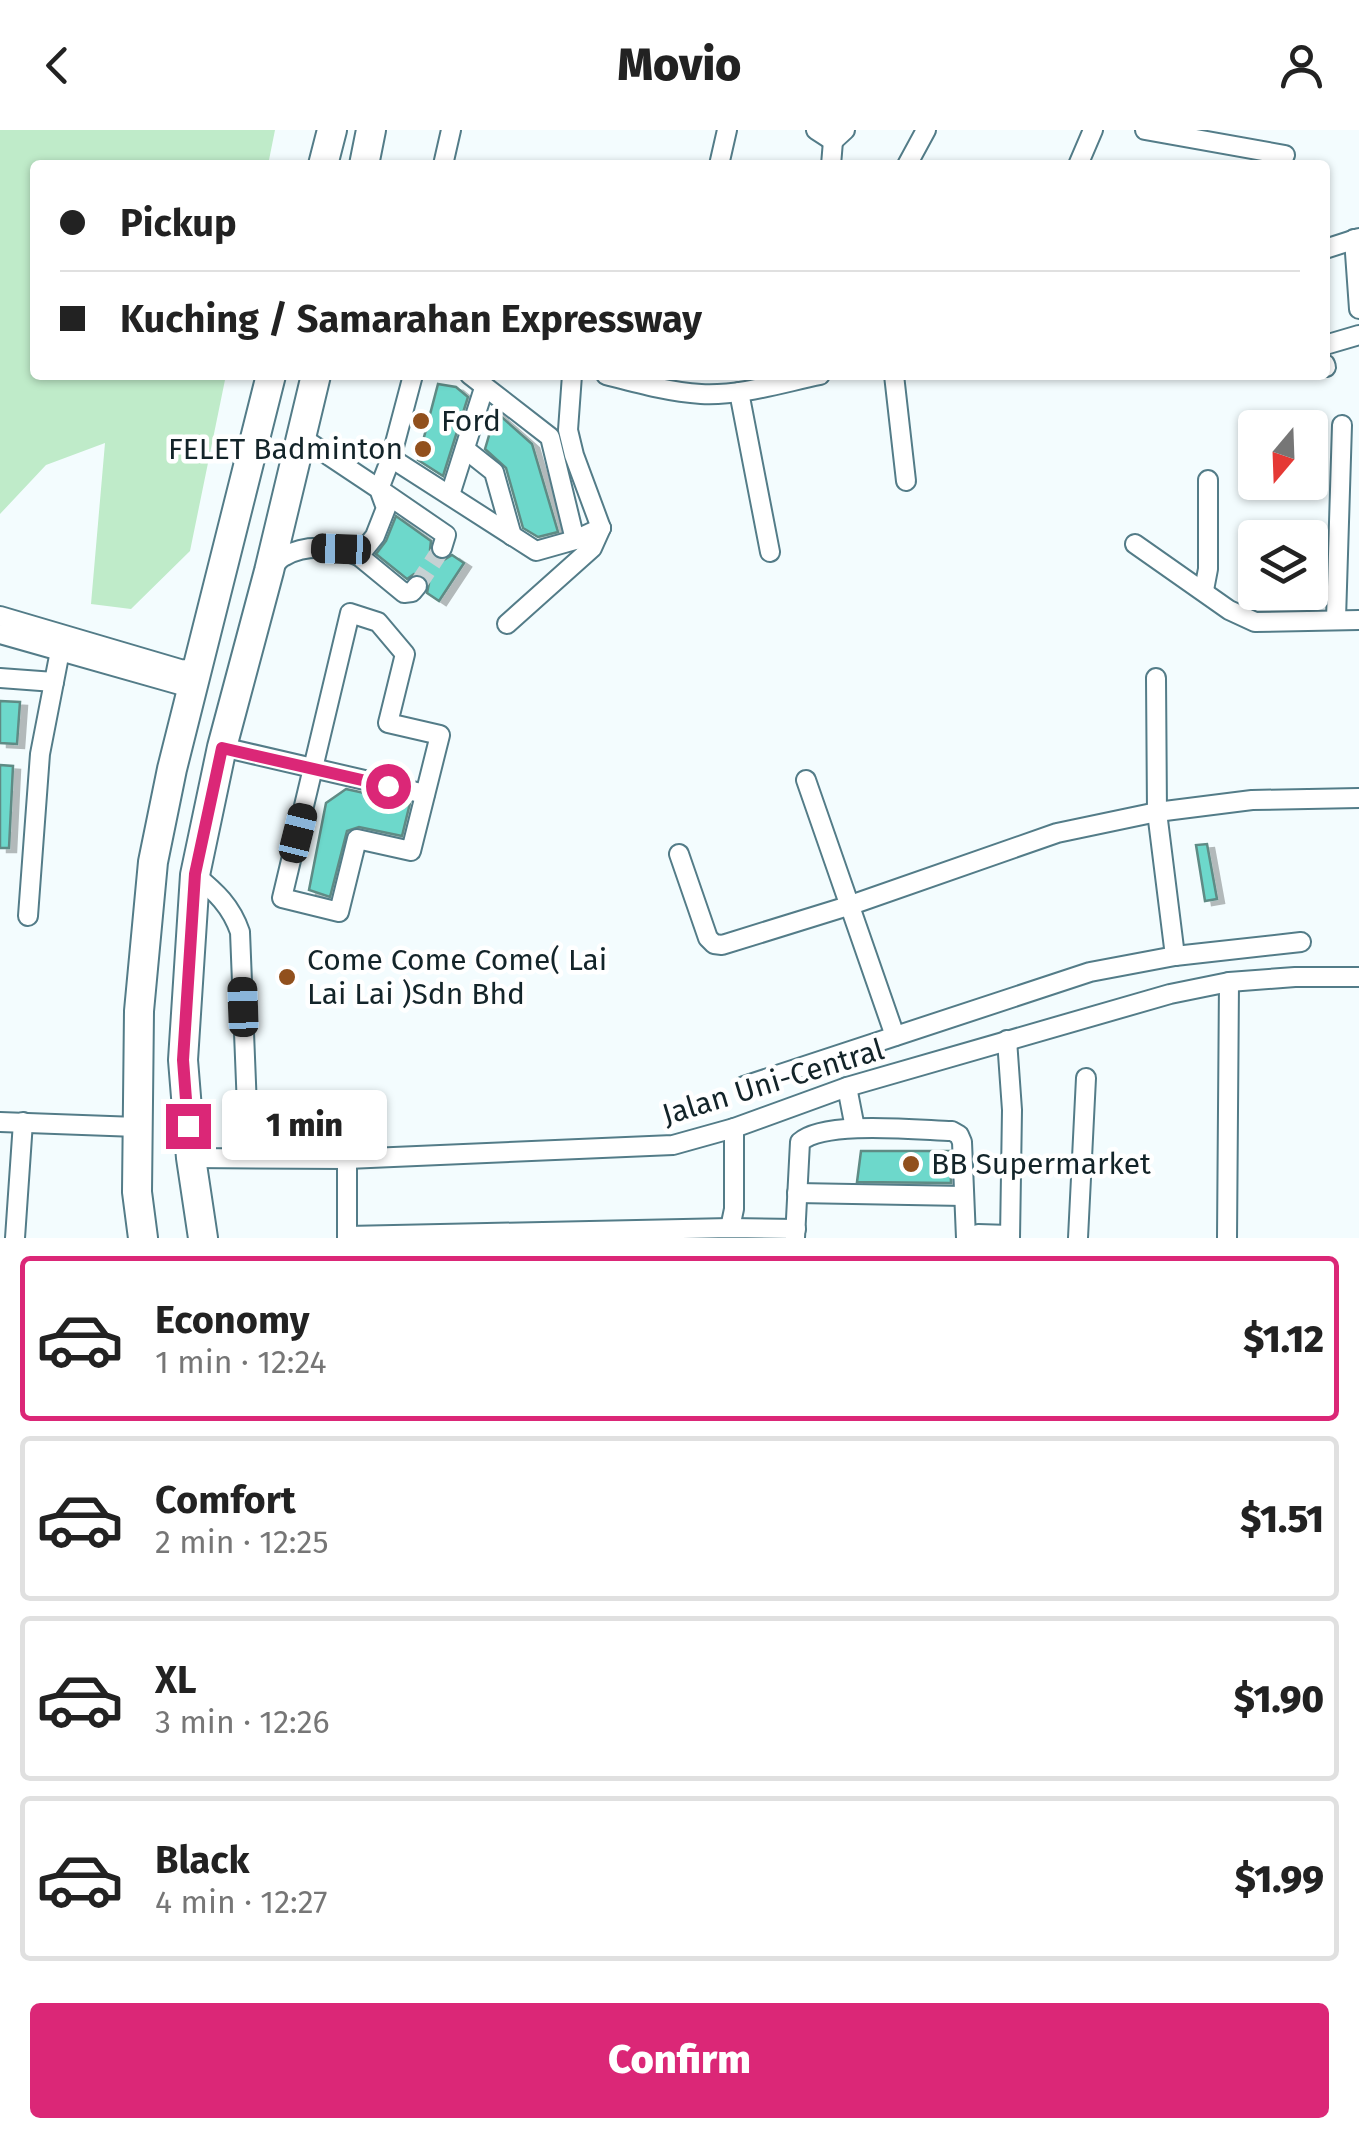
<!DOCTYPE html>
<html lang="en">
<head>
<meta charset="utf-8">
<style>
  body { margin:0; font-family:"Fira Sans",sans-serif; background:#f6f6f6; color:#222; height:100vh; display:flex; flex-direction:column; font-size:38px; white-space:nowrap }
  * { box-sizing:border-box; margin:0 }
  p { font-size:32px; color:#767676 }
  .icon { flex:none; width:55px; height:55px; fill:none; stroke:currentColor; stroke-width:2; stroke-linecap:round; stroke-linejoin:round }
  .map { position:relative; height:1108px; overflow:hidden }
  .side { display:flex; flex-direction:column; background:#fff; flex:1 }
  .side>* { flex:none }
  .guide { position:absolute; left:30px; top:30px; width:1300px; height:220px; border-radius:10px; box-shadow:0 2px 8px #0004; display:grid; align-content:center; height:220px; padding:0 30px; background:#fff }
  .needle { width:65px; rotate:199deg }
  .fabs { position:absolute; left:1238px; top:280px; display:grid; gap:20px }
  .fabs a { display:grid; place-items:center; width:90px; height:90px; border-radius:10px; background:#fff; box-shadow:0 2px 8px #0004; font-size:50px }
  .end { position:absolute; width:45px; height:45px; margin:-22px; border:12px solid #db2777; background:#fff; box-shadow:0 0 0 5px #fff }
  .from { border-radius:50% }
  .bubble { position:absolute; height:70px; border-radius:10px; background:#fff; box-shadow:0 2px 8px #0004; font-size:32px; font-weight:800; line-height:70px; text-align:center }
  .car { position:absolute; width:30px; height:60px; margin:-30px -15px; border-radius:12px; box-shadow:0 0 8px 2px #0007; background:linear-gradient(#222 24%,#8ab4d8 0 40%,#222 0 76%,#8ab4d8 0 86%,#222 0) }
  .guide b { display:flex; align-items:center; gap:35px; height:95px; font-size:38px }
  .guide b+b { border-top:2px solid #e0e0e0 }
  .guide i { width:25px; height:25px; background:#222 }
  ul { padding:18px 0 0; list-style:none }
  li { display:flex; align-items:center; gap:30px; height:165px; margin:0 20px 15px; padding:0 10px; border:5px solid #e0e0e0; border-radius:10px }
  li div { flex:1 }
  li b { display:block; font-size:38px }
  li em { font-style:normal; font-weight:800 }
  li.on { border-color:#db2777 }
  li>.icon { width:90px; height:90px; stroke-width:1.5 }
  .primary-button { display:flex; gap:20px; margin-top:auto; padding:20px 30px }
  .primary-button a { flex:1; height:115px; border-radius:10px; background:#db2777; color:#fff; font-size:40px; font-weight:800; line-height:115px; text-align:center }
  header { display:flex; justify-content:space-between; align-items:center; height:130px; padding:0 30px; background:#fff; font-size:45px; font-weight:800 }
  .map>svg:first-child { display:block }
</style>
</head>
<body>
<header><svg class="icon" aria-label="back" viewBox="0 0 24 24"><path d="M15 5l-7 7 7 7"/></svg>Movio<svg class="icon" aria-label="person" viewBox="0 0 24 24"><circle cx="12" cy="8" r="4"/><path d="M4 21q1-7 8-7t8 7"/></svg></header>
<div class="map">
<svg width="1359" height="1108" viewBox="0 0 1359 1108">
  <defs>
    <filter id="shadow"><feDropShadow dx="7" dy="4" stdDeviation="0" flood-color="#0004"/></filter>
  </defs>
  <rect width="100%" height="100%" fill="#f3fcfe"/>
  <!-- green -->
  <polygon fill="#bfebc9" points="0,0 275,0 268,35 35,35 35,245 226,245 190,421 131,479 91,474 105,313 46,335 0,384"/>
  <!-- building -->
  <g fill="#6dd8cb" stroke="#5f8b85" stroke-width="2.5" filter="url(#shadow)">
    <polygon points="438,254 456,257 468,267 443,346 418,330"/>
    <polygon points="496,282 532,314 558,402 538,407 523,398 506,338 485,319"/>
    <polygon points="396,386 431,411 430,420 434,427 444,430 452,425 464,433 439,471 427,463 429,453 424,446 414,444 407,449 376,424 386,411"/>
    <polygon points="0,571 20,572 17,614 0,613"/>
    <polygon points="0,635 13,636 9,718 0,718"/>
    <polygon points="346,659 410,673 402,706 359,697 347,701 330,767 309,760 326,673"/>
    <polygon points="1207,714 1217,769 1205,771 1196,715"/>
    <polygon points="861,1021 950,1021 951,1053 857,1052"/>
  </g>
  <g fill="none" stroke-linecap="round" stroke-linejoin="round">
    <!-- minor-tunnel -->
    <polyline stroke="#c6d1d3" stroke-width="18" stroke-dasharray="18 9" stroke-linecap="butt" points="417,456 442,418"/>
    <defs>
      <g id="minor">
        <polyline points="816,0 833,11 845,0"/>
        <polyline points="1145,0 1285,25"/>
        <polyline points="443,35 451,0"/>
        <polyline points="719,35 727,0"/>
        <polyline points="831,35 833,11"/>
        <polyline points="907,35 926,0"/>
        <polyline points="1078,35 1093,0"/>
        <polyline points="1354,109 1359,179"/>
        <polyline points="1325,119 1359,108"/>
        <polyline points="1325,215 1359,205"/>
        <polyline points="1325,234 1326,237"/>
        <polyline points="413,245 391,328 379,359 446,405 442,418"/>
        <polyline points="470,245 550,307 575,410"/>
        <polyline points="572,245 568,300 574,325 601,398"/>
        <path d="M 606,245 C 637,253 669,262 701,264 C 741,266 781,253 820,245"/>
        <polyline points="894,245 906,351"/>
        <polyline points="739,262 770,422"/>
        <polyline points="465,319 494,342 512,406"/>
        <polyline points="391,328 536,421 575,410 601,398"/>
        <polyline points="450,365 484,258"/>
        <polyline points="1135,414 1229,480 1255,492 1359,490"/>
        <polyline points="359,426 404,463 412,462 417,456"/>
        <path d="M 272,437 C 277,433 280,428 285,426 C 307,413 337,417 359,426 L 375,406 L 386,378 L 379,359 L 301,307"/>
        <polyline points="1204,460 1208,439 1208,350"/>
        <polygon points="350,483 378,492 405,524 388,593 440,605 411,721 357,709 339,782 282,768"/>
        <polyline points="0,486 180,539 197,540"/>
        <polyline points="1336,489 1342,295"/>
        <polyline points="507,494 592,418 601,398"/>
        <polyline points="0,504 180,555 192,563"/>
        <polyline points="0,548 54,552"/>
        <polyline points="1156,548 1157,682 1175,826"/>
        <polyline points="222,617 425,664"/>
        <polyline points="806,650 895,906"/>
        <polyline points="679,724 708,808 714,814 722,815 848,776 1057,703 1157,682 1252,670 1359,668"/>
        <path d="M 195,745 C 216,762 231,776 240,802 L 249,1028"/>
        <polyline points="28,786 40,624 60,521"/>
        <polyline points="1007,910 1012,980 1010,1108"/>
        <polyline points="744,956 1090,842 1175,826 1301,812"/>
        <polyline points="847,957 855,998"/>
        <polyline points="0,992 137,997"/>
        <polyline points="191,1028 347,1029 673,1015 734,998 847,957 1170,864 1229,852 1295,847 1359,847"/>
        <polyline points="347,1029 347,1108"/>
        <polyline points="797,1063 964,1066"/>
        <polyline points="730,1098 734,1079 734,998"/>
        <polyline points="347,1106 730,1098 796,1099"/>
        <polyline points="15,1108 23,992"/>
        <path d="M 795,1108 L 800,1012 C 824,990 918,1000 952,1001 L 959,1005 L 962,1012 L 966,1108"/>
        <polyline points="972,1108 978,1104 1010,1105"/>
        <polyline points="1078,1108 1086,948"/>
        <polyline points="1227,1108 1229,852"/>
      </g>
      <g id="highway">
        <polyline points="323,35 332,0"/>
        <polyline points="364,35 371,0"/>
        <polyline points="143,1108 137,1062 139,881 153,732 172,639 271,245"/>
        <polyline points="203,1108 191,1028 183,930 195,745 222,617 269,441 316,245"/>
      </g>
    </defs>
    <!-- minor casing -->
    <use href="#minor" stroke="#537c88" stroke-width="22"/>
    <!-- highway casing -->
    <use href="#highway" stroke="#537c88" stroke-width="32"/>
    <!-- minor -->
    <use href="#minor" stroke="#fff" stroke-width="18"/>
    <!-- highway -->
    <use href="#highway" stroke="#fff" stroke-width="28"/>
  </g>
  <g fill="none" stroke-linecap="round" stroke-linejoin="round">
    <!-- route -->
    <polyline stroke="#db2777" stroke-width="12" points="188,996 183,930 195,744 222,618 388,656"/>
  </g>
  <!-- markers -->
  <g fill="#91501d" stroke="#fff" stroke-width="4">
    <circle cx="421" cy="291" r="10"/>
    <circle cx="423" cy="319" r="10"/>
    <circle cx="287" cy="847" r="10"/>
    <circle cx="911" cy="1034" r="10"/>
  </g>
  <g text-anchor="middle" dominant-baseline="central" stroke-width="9" stroke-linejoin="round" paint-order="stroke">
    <!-- poi labels -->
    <g font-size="30" fill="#132429" stroke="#fff" text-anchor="start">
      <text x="441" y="291">Ford</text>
      <text x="403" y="319" text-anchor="end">FELET Badminton</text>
      <text x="307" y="830">Come Come Come( Lai<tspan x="307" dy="34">Lai Lai )Sdn Bhd</tspan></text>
      <text x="931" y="1034">BB Supermarket</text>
    </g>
    <!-- street labels -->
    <g font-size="30" fill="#132429" stroke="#fff">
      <text transform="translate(773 952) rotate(-17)">Jalan Uni-Central</text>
    </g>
  </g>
</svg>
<div class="fabs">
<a><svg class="needle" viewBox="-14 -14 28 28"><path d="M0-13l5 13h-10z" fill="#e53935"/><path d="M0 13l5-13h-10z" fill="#767676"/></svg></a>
<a><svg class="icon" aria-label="layers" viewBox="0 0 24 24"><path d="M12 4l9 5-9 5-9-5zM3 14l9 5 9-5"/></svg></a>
</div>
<i class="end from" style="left:388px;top:656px"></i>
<i class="end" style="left:188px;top:996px"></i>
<div class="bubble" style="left:222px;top:960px;width:165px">1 min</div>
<i class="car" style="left:341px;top:419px;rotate:272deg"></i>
<i class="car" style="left:298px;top:703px;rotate:14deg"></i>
<i class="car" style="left:243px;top:877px;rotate:358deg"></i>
<div class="guide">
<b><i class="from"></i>Pickup</b>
<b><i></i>Kuching / Samarahan Expressway</b>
</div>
</div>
<section class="side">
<ul>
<li class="on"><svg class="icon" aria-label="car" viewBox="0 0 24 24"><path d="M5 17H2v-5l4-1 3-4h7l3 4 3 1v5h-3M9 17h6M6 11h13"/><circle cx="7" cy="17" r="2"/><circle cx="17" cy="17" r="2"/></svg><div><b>Economy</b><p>1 min · 12:24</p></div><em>$1.12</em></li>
<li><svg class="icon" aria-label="car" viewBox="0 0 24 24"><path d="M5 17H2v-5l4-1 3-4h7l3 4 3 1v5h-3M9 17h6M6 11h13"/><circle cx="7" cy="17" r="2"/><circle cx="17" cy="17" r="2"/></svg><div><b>Comfort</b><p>2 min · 12:25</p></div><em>$1.51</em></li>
<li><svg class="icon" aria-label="car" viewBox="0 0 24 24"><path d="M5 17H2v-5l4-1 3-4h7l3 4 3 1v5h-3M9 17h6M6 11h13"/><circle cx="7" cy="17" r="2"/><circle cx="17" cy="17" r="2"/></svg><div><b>XL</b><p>3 min · 12:26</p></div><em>$1.90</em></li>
<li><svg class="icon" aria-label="car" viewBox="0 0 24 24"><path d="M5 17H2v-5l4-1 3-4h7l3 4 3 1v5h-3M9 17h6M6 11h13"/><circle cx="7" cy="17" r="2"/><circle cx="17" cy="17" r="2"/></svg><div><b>Black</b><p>4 min · 12:27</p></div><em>$1.99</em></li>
</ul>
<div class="primary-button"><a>Confirm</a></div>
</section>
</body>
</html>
